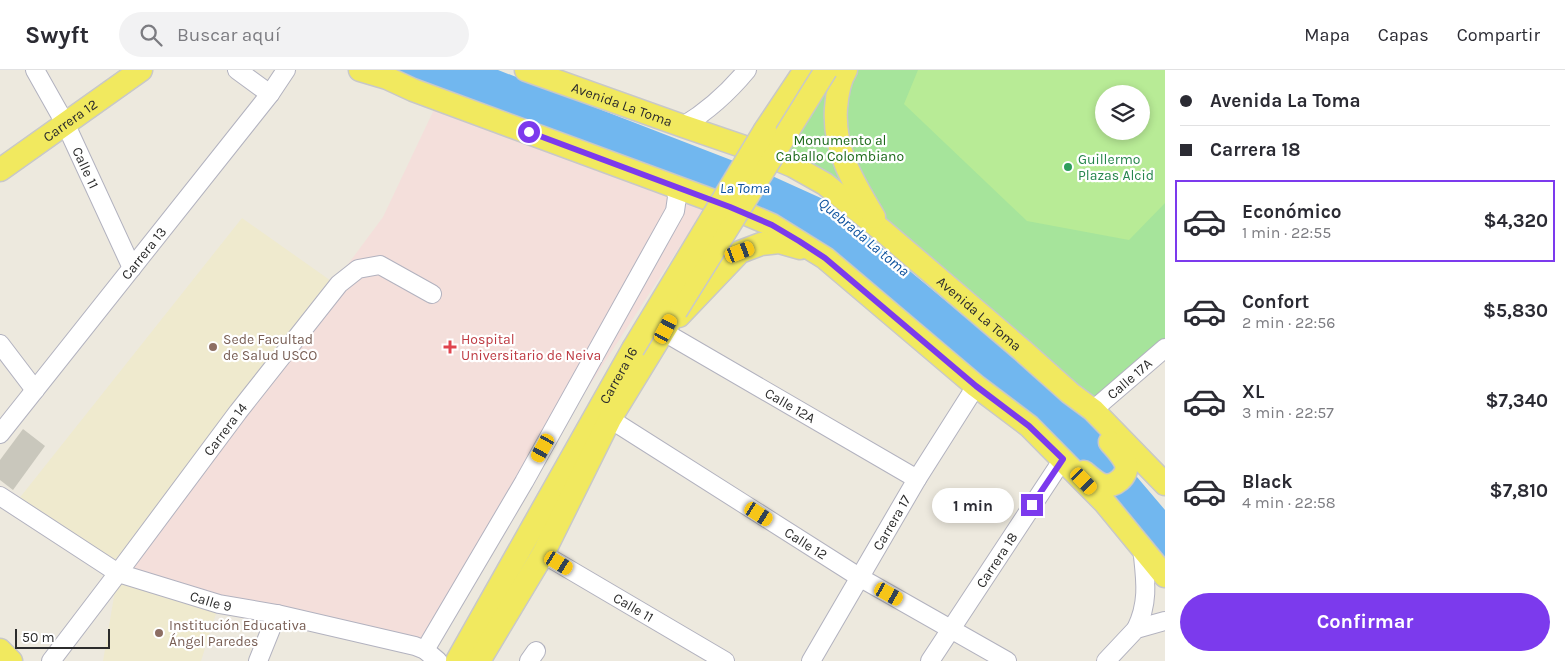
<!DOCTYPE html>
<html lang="es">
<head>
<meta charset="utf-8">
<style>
  body { margin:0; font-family:Karla,sans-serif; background:#f2f2f3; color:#2b2b33; height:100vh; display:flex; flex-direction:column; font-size:19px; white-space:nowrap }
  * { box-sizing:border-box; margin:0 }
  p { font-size:16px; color:#7c7c81 }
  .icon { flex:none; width:28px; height:28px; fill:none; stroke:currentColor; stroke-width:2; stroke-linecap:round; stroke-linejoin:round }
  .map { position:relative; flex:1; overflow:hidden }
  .sheet { display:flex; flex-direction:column; background:#fff; width:400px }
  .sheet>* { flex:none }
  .top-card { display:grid; align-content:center; height:110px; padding:0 15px; background:#fff }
  .tools { position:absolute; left:1095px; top:15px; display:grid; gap:10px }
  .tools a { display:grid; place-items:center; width:55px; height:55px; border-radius:50%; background:#fff; box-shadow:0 2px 8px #0003; font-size:25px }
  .scale { position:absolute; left:15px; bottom:12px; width:95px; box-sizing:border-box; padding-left:5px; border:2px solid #2c2c2c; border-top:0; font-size:14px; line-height:18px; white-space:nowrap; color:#2c2c2c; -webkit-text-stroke:4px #fff; paint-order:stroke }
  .end { position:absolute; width:22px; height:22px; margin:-11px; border:6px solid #7c3aed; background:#fff; box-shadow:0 0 0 2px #fff }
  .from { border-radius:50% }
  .bubble { position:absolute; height:35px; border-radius:18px; background:#fff; box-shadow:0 2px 8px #0003; font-size:16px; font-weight:700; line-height:35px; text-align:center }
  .car { position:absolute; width:15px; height:30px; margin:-15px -8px; border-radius:6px; box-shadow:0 0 4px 1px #0007; background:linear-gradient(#f5c518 24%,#345 0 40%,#f5c518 0 76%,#345 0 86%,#f5c518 0) }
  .top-card b { display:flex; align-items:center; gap:18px; height:48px; font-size:19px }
  .top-card b+b { border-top:1px solid #e1e1e2 }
  .top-card i { width:12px; height:12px; background:#2b2b33 }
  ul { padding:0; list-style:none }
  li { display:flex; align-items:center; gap:15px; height:82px; margin:0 10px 8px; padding:0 5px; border:2px solid transparent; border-radius:0px }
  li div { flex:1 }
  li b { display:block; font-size:19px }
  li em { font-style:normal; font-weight:700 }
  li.selected { border-color:#7c3aed }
  li>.icon { width:45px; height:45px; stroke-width:1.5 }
  .primary-button { display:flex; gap:10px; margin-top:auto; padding:10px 15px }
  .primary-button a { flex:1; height:58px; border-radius:30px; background:#7c3aed; color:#fff; font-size:20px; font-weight:700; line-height:58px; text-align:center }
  header { display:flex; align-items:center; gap:30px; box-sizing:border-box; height:70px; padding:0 25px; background:#fff; border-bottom:1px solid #e1e1e2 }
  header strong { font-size:24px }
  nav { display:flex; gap:28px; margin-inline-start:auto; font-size:18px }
  .search { width:350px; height:45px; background:#f2f2f3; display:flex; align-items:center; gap:12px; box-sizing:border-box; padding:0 18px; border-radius:28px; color:#7c7c81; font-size:19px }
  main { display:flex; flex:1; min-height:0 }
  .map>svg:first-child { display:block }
</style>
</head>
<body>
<header>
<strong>Swyft</strong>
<div class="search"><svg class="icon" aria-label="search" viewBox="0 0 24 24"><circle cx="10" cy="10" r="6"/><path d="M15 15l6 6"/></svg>Buscar aquí</div>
<nav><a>Mapa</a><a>Capas</a><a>Compartir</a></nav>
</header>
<main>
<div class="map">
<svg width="1165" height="591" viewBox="0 0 1165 591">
  <rect width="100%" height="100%" fill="#ede9de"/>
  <!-- education -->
  <polygon fill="#efeace" points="242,148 334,213 219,534 201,591 103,591 118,503 14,435"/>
  <!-- medical -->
  <polygon fill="#f4dfdb" points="439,29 710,130 419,578 119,503 383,147"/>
  <!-- green -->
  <path fill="#a6e49b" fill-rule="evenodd" d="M 846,0 L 1165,0 L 1165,278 L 1094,337 L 779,90 L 827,19 ZM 1104,24 L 1141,24 L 1141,61 L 1104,61 Z"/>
  <!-- pitch -->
  <path fill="#b8eb96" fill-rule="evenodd" d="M 918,0 L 1165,0 L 1165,133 L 1129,170 L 1027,151 L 904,34 ZM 1104,24 L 1141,24 L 1141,61 L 1104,61 Z"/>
  <!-- water -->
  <polygon fill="#71b7ef" points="388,0 498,0 770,105 823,129 1086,347 1165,440 1165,501 1069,388 812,168 730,137 460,25"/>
  <!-- building -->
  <polygon fill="#c9c7bc" points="23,359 45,376 13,420 0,410 0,390"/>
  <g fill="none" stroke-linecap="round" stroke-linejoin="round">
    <defs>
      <g id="minor">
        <path id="s1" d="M 35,0 L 66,55 L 132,198"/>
        <polyline points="237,0 270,24"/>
        <path d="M 683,56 C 708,41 728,23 747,0"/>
        <path id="s2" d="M 664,262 L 917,409"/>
        <polyline points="0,274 35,320"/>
        <path id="s3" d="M 1093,340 L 1165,278"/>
        <path id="s4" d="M 610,349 L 859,507 L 1007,591"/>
        <path id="s5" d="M 0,364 L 270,24 L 286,0"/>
        <path id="s6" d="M 0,426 L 118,503 L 219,534 L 277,544 L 415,576 L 425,580 L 438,591"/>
        <path id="s7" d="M 543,484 L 725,591"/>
        <path d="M 1136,559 C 1150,531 1145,507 1142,477"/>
        <polyline points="425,580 524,412 675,141 677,127 675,116"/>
        <path id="s8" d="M 51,591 L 118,503 L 238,342 L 339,214 L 358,199 L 380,195 L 432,224"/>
        <polyline points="258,591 277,544"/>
        <polyline points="529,591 536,581"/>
        <path id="s9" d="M 811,591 L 917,409 L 976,316"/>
        <path id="s10" d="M 930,591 L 1063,389"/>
        <polyline points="1106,591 1136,559 1165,551"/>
      </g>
      <g id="major">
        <polyline points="360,0 387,8 413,20 730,137 772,155 825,188 976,316 1029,356 1105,433 1165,506"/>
        <path id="s11" d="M 526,0 L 683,56 L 762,83 L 793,96 L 825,114 L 884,162 L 1022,280 L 1070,323 L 1093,340 L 1165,414"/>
        <path d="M 846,0 C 839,11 837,25 836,38 C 833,80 853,112 874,147"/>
        <polyline points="765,60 805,0"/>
        <path id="s12" d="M 0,100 L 141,0"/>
        <polyline points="679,246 740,182 761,174 779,172 800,178"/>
        <path d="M 1084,402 C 1089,406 1096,413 1103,415 C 1114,418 1129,406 1126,394 C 1123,386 1115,378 1110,372"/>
        <polyline points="0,580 11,591"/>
        <path id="s13" d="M 457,591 L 633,279"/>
        <polyline points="479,591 543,484 610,349 676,241"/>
      </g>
    </defs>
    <!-- minor casing -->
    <use href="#minor" stroke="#b2b2bf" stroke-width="20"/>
    <!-- major casing -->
    <use href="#major" stroke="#c8c8c8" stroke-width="25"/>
    <!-- minor -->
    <use href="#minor" stroke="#fff" stroke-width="18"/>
    <!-- major -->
    <use href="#major" stroke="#f1e95f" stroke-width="22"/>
    <defs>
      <g id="major-bridge">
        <polyline points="676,241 826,0"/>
        <polyline points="633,279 765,60"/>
      </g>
    </defs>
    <!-- major-bridge casing -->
    <use href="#major-bridge" stroke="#c8c8c8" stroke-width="25" stroke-linecap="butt"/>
    <!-- major-bridge -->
    <use href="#major-bridge" stroke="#f1e95f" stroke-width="22"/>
  </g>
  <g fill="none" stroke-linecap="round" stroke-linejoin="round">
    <!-- route -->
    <polyline stroke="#7c3aed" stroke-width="6" points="529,62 730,137 772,155 799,171 825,188 976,316 1029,356 1063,389 1032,435"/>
  </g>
  <!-- markers -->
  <circle fill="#2e9e5b" stroke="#fff" stroke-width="2" cx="1068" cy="97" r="5"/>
  <g fill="#8d6e63" stroke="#fff" stroke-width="2">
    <circle cx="213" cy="277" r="5"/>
    <circle cx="159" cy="563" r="5"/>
  </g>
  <path fill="#e0444e" stroke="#fff" stroke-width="2" d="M447.5 269.5h5v5h5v5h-5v5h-5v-5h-5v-5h5z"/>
  <g text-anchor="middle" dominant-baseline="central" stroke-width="4.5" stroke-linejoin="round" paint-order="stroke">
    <!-- street labels -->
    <g font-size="14" fill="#2c2c2c" stroke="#fff">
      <text stroke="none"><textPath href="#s11" startOffset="102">Avenida La Toma</textPath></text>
      <text stroke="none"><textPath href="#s12" startOffset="86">Carrera 12</textPath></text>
      <text stroke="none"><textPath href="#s1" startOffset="110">Calle 11</textPath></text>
      <text stroke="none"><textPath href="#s5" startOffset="231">Carrera 13</textPath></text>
      <text stroke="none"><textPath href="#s11" startOffset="522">Avenida La Toma</textPath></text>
      <text stroke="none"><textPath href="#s13" startOffset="328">Carrera 16</textPath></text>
      <text stroke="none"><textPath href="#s3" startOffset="48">Calle 17A</textPath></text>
      <text stroke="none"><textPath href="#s2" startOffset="146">Calle 12A</textPath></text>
      <text stroke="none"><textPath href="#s8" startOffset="290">Carrera 14</textPath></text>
      <text stroke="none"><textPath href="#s9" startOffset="160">Carrera 17</textPath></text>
      <text stroke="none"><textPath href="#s4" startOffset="232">Calle 12</textPath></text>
      <text stroke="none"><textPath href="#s10" startOffset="121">Carrera 18</textPath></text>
      <text stroke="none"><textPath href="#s6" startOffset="238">Calle 9</textPath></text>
      <text stroke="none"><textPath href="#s7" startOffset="105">Calle 11</textPath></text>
    </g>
    <!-- park labels -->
    <g font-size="14" fill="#1d6a1a" stroke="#fff">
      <text x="840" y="70">Monumento al<tspan x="840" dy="16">Caballo Colombiano</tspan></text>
    </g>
    <!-- leisure labels -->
    <g font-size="14" fill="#27864d" stroke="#fff" text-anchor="start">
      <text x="1078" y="89">Guillermo<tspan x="1078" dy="16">Plazas Alcid</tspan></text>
    </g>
    <!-- education labels -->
    <g font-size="14" fill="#785e54" stroke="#fff" text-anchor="start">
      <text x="223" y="269">Sede Facultad<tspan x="223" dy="16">de Salud USCO</tspan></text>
      <text x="169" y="555">Institución Educativa<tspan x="169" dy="16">Ángel Paredes</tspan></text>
    </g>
    <!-- health labels -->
    <g font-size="14" fill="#be3a42" stroke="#fff" text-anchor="start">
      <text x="461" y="269">Hospital<tspan x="461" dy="16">Universitario de Neiva</tspan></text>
    </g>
    <!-- water labels -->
    <g font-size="15" font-style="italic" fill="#0d529e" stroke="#fff">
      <text x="745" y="118">La Toma</text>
      <text transform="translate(864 167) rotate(40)">Quebrada La toma</text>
    </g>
  </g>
</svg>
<div class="tools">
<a><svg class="icon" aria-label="layers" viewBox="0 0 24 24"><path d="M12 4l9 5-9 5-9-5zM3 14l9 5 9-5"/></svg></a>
</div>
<div class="scale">50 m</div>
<i class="end from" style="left:529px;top:62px"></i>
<i class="end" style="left:1032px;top:435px"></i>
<div class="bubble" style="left:932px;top:418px;width:82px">1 min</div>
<i class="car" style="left:740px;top:182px;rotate:69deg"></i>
<i class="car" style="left:666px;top:259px;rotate:28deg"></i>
<i class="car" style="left:543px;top:378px;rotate:209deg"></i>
<i class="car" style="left:1084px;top:411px;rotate:136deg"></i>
<i class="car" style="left:759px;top:444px;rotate:123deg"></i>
<i class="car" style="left:559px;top:493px;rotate:121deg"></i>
<i class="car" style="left:889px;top:524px;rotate:119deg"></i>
</div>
<section class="sheet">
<div class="top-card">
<b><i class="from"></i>Avenida La Toma</b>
<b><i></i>Carrera 18</b>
</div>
<ul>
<li class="selected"><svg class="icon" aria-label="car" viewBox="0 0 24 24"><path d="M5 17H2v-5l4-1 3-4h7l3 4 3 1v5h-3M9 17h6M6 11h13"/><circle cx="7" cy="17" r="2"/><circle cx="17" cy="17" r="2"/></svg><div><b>Económico</b><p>1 min · 22:55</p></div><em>$4,320</em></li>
<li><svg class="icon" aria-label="car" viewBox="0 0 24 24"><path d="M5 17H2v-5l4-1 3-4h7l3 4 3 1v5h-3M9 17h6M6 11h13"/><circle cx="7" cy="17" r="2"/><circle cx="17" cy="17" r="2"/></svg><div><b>Confort</b><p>2 min · 22:56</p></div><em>$5,830</em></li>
<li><svg class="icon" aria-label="car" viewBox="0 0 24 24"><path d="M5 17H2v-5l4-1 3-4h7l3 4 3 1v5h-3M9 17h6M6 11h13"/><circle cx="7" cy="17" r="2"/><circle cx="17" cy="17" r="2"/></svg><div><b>XL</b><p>3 min · 22:57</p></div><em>$7,340</em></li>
<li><svg class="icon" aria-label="car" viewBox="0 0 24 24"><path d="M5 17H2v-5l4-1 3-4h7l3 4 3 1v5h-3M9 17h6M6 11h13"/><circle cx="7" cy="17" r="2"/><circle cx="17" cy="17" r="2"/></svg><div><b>Black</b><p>4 min · 22:58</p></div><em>$7,810</em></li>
</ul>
<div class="primary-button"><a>Confirmar</a></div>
</section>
</main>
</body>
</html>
